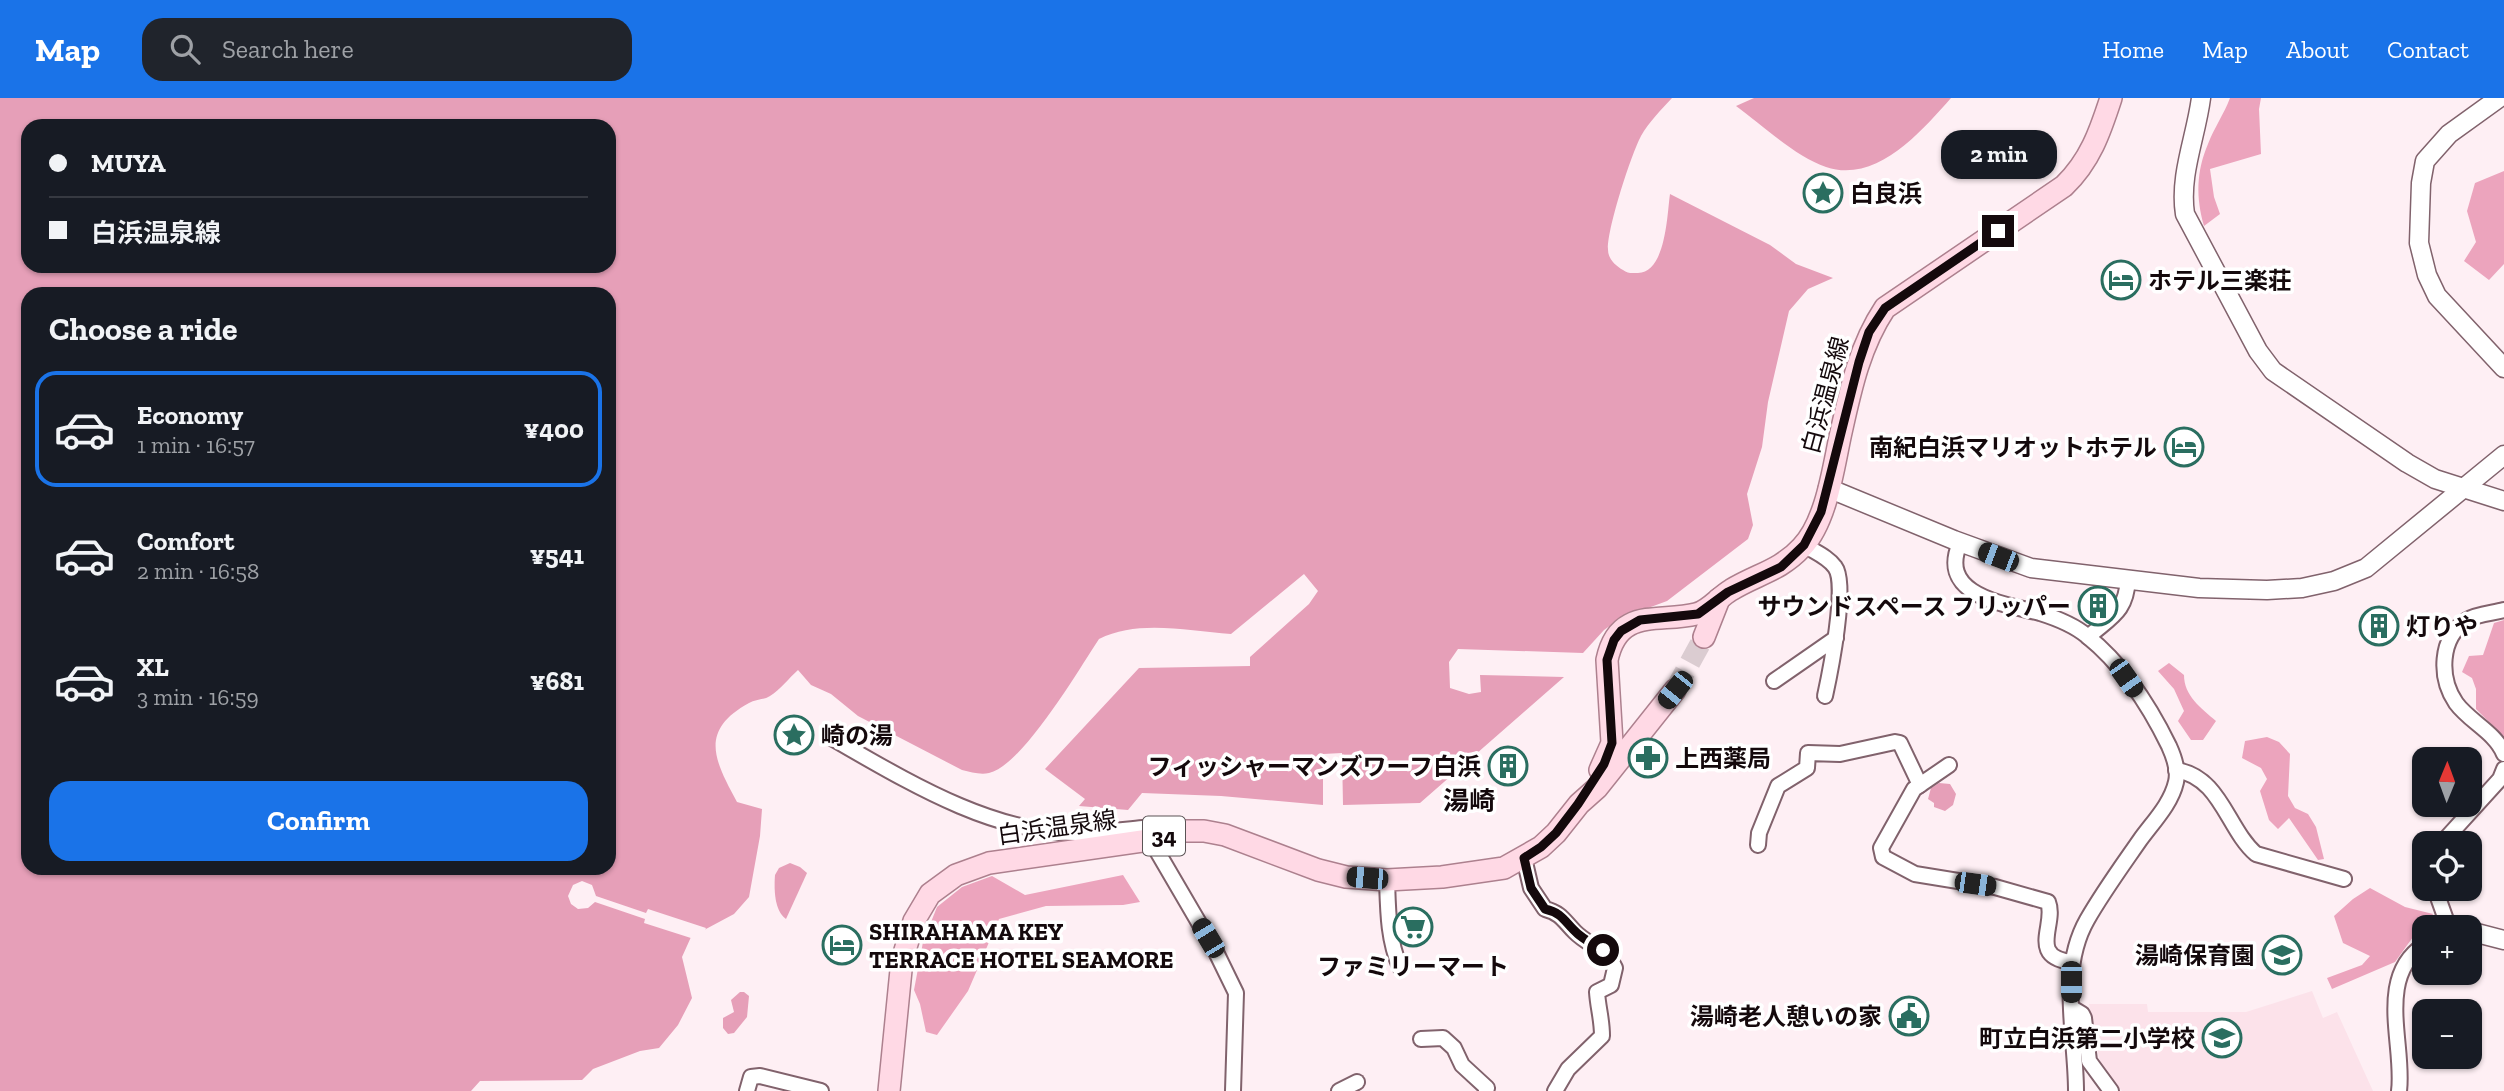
<!DOCTYPE html>
<html lang="en">
<head>
<meta charset="utf-8">
<style>
  body { margin:0; font-family:"Zilla Slab","Noto Sans JP",serif; background:#20242c; color:#f1f3f6; height:100vh; display:flex; flex-direction:column; font-size:26px; white-space:nowrap }
  * { box-sizing:border-box; margin:0 }
  p { font-size:23px; color:#9ea1a6 }
  .icon { flex:none; width:38px; height:38px; fill:none; stroke:currentColor; stroke-width:2; stroke-linecap:round; stroke-linejoin:round }
  .map { position:relative; flex:1; overflow:hidden }
  .sheet { position:absolute; left:21px; top:189px; width:595px; height:588px; display:flex; flex-direction:column; background:#171b24; border-radius:21px; box-shadow:0 2px 5px #0004 }
  .sheet>* { flex:none }
  .top-card { position:absolute; left:21px; top:21px; width:595px; height:154px; border-radius:21px; box-shadow:0 2px 5px #0004; display:grid; align-content:center; height:154px; padding:0 28px; background:#171b24 }
  .needle { width:46px; rotate:1deg }
  .controls { position:absolute; left:2412px; top:649px; display:grid; gap:14px }
  .controls a { display:grid; place-items:center; width:70px; height:70px; border-radius:14px; background:#171b24; box-shadow:0 2px 5px #0004; font-size:35px }
  .end { position:absolute; width:32px; height:32px; margin:-16px; border:9px solid #14090c; background:#fff; box-shadow:0 0 0 4px #fff }
  .from { border-radius:50% }
  .bubble { position:absolute; height:49px; border-radius:21px; background:#171b24; box-shadow:0 2px 5px #0004; font-size:23px; font-weight:700; line-height:49px; text-align:center }
  .car { position:absolute; width:21px; height:42px; margin:-21px -10px; border-radius:9px; box-shadow:0 0 5px 2px #0007; background:linear-gradient(#222 24%,#8ab4d8 0 40%,#222 0 76%,#8ab4d8 0 86%,#222 0) }
  .top-card b { display:flex; align-items:center; gap:24px; height:66px; font-size:26px }
  .top-card b+b { border-top:2px solid #363941 }
  .top-card i { width:18px; height:18px; background:#f1f3f6 }
  ul { padding:0; list-style:none }
  li { display:flex; align-items:center; gap:21px; height:116px; margin:0 14px 10px; padding:0 14px; border:4px solid transparent; border-radius:21px }
  li div { flex:1 }
  li b { display:block; font-size:26px }
  li em { font-style:normal; font-weight:700 }
  li.selected { border-color:#1a73e8 }
  li>.icon { width:63px; height:63px; stroke-width:1.5 }
  h2 { padding:0 28px; font-size:32px; line-height:84px }
  .action { display:flex; gap:14px; margin-top:auto; padding:14px 28px }
  .action a { flex:1; height:80px; border-radius:21px; background:#1a73e8; color:#fff; font-size:28px; font-weight:700; line-height:80px; text-align:center }
  header { display:flex; align-items:center; gap:42px; box-sizing:border-box; height:98px; padding:0 35px; background:#1a73e8; color:#fff }
  header strong { font-size:33px }
  nav { display:flex; gap:38px; margin-inline-start:auto; font-size:24px }
  .search { width:490px; height:63px; background:#20242c; display:flex; align-items:center; gap:18px; box-sizing:border-box; padding:0 24px; border-radius:21px; color:#9ea1a6; font-size:26px }
  .map>svg:first-child { display:block }
</style>
</head>
<body>
<header>
<strong>Map</strong>
<div class="search"><svg class="icon" aria-label="search" viewBox="0 0 24 24"><circle cx="10" cy="10" r="6"/><path d="M15 15l6 6"/></svg>Search here</div>
<nav><a>Home</a><a>Map</a><a>About</a><a>Contact</a></nav>
</header>
<div class="map">
<svg width="2504" height="993" viewBox="0 0 2504 993">
  <rect width="100%" height="100%" fill="#feeff4"/>
  <!-- built -->
  <polygon fill="#fce2ea" points="2312,893 2323,920 2337,914 2373,993 2122,993 2106,977 2099,960 2089,906 2147,906 2148,914 2246,914"/>
  <!-- forest -->
  <g fill="#eca4bd">
    <path d="M 2230,0 L 2261,0 L 2259,11 L 2261,56 L 2210,71 L 2214,99 L 2220,116 L 2204,128 C 2196,100 2196,74 2208,46 C 2214,30 2224,16 2230,0 Z"/>
    <polygon points="2504,73 2504,166 2489,182 2464,163 2476,144 2467,113 2475,85"/>
    <polygon points="2504,522 2504,639 2476,611 2476,591 2472,580 2462,574 2469,558 2483,557 2494,525"/>
    <path d="M 2169,565 L 2184,577 C 2184,598 2201,610 2216,623 L 2203,642 L 2191,642 L 2178,623 L 2184,613 L 2174,591 L 2158,573 Z"/>
    <polygon points="2267,639 2279,644 2290,656 2288,698 2295,710 2308,716 2316,729 2324,761 2318,762 2289,720 2278,731 2269,722 2260,693 2267,681 2261,670 2242,660 2245,643"/>
    <polygon points="1123,777 1140,804 1123,807 1046,808 999,821 968,893 937,937 926,934 920,906 914,892 923,844 937,809 962,789 992,778 1025,797"/>
    <polygon points="2370,790 2405,809 2433,816 2427,826 2413,839 2395,864 2332,891 2327,880 2362,867 2370,858 2343,845 2334,818 2353,801"/>
  </g>
  <!-- water -->
  <g fill="#e69fb8" fill-rule="evenodd">
    <path d="M 0,0 L 1672,0 C 1661,12 1649,24 1641,38 C 1631,57 1607,131 1608,152 C 1608,161 1616,168 1623,172 C 1628,176 1632,175 1638,175 C 1666,174 1667,117 1670,96 L 1770,147 L 1796,166 L 1833,180 L 1808,191 L 1789,213 L 1768,304 L 1762,349 L 1747,396 L 1753,427 L 1748,441 L 1667,503 L 1621,520 L 1604,532 L 1583,555 L 1458,551 L 1449,564 L 1450,590 L 1469,596 L 1481,594 L 1480,577 L 1564,579 L 1420,705 L 1343,707 L 1342,655 L 1323,656 L 1323,707 L 1221,698 L 1142,695 L 1128,712 L 1079,708 L 1085,701 L 1045,671 L 1139,570 L 1250,568 L 1250,559 L 1309,506 L 1318,493 L 1304,476 L 1231,536 C 1188,533 1138,521 1099,541 C 1079,571 1023,667 989,675 C 980,677 971,674 962,672 L 858,618 L 831,596 L 811,587 L 798,572 C 789,580 780,592 770,598 C 764,602 756,601 749,605 C 698,633 715,663 737,704 L 762,711 L 760,738 L 749,799 L 734,816 L 691,839 L 682,859 L 692,900 L 678,927 L 659,950 L 640,953 L 593,971 L 582,982 L 480,983 L 471,993 L 0,993 ZM 28,28 L 609,28 L 609,168 L 28,168 ZM 28,196 L 609,196 L 609,770 L 28,770 Z"/>
    <path d="M 1754,0 L 1951,0 C 1921,34 1876,86 1826,69 C 1796,59 1762,27 1736,8 Z"/>
    <polygon points="1939,685 1950,686 1956,696 1953,707 1945,713 1934,709 1934,705 1928,701 1931,690"/>
    <path d="M 790,765 L 800,769 L 807,775 L 786,821 C 774,813 774,790 775,777 L 779,770 Z"/>
    <polygon points="740,894 744,894 749,898 747,919 734,935 728,936 723,930 723,920 734,914 731,902"/>
  </g>
  <!-- pier -->
  <polygon fill="#feeff4" points="582,783 592,787 596,798 646,815 648,811 706,830 704,834 706,835 694,841 644,825 645,821 595,804 588,810 578,811 571,806 568,798 573,787"/>
  <g fill="none" stroke-linecap="round" stroke-linejoin="round">
    <!-- primary-tunnel -->
    <polyline stroke="#dbccd1" stroke-width="21" stroke-dasharray="21 10" stroke-linecap="butt" points="1675,592 1704,539"/>
    <defs>
      <g id="minor">
        <path d="M 1960,445 C 1937,498 2005,506 2040,515 C 2056,520 2074,527 2087,538 C 2122,566 2150,609 2169,648 C 2174,659 2179,672 2176,684 C 2171,706 2153,724 2140,742 C 2122,768 2103,794 2087,822 C 2058,873 2076,937 2076,993"/>
        <path d="M 1804,447 C 1815,454 1828,459 1835,469 C 1848,486 1830,575 1825,598"/>
        <path d="M 2504,512 C 2493,515 2476,516 2467,522 C 2439,540 2439,580 2456,605 C 2470,624 2495,634 2504,656"/>
        <path d="M 2088,539 C 2112,518 2126,514 2128,481"/>
        <polyline points="1774,583 1836,540"/>
        <path d="M 828,638 C 902,680 990,736 1078,735 C 1099,735 1121,732 1143,730 L 1153,731 L 1157,753 L 1216,854 L 1236,895 L 1233,993"/>
        <path d="M 1949,667 L 1914,691 L 1881,750 L 1883,759 L 1915,776 L 1995,789 L 2048,804 C 2057,826 2027,859 2072,864"/>
        <path d="M 2176,672 C 2221,679 2227,731 2256,756 L 2344,781"/>
        <polyline points="2441,746 2500,681 2504,671"/>
        <polyline points="1758,747 1759,735 1778,688 1807,670 1808,655 1840,656 1895,644 1900,645 1920,687"/>
        <path d="M 1524,760 L 1531,790 L 1545,811 C 1561,815 1564,823 1575,834 C 1589,848 1606,850 1615,870 L 1611,887 L 1597,894 C 1598,910 1602,921 1602,938 L 1568,971 L 1555,993"/>
        <path d="M 1387,782 C 1388,812 1388,842 1400,869"/>
        <polyline points="2435,791 2449,830"/>
        <polyline points="2072,910 2082,916 2084,920 2089,963 2111,993"/>
        <polyline points="1421,941 1443,940 1454,950 1462,967 1487,990 1486,993"/>
        <polyline points="747,993 751,979 760,978 821,993"/>
        <polyline points="1339,993 1357,984"/>
        <path d="M 2399,993 C 2405,948 2375,879 2424,847"/>
      </g>
      <g id="tertiary">
        <path d="M 2201,0 C 2196,39 2179,77 2185,116 L 2258,253 L 2273,273 L 2407,365 L 2435,381 L 2504,403"/>
        <polyline points="2499,0 2449,36 2425,63 2421,85 2419,145 2427,177 2437,198 2504,270"/>
        <polyline points="1828,390 1954,442 2031,470 2199,490 2267,492 2302,490 2334,483 2366,470 2504,357"/>
        <polyline points="2469,833 2504,842"/>
      </g>
      <g id="primary">
        <polyline points="1704,539 1719,501"/>
        <path d="M 1600,672 L 1612,645 L 1607,562 C 1618,509 1658,525 1696,516 C 1709,513 1719,499 1731,492 C 1757,476 1780,473 1802,449 C 1826,424 1833,372 1840,339 C 1850,294 1859,249 1885,210 L 2064,88 C 2090,63 2100,34 2111,0"/>
        <polyline points="889,993 902,862 914,823 930,796 956,777 989,765 1156,741 1180,733 1204,733 1225,737 1318,772 1346,779 1387,782 1442,779 1504,770 1541,749 1556,735 1579,706 1597,690 1675,592"/>
      </g>
    </defs>
    <!-- minor casing -->
    <use href="#minor" stroke="#81626c" stroke-width="18"/>
    <!-- tertiary casing -->
    <use href="#tertiary" stroke="#81626c" stroke-width="21"/>
    <!-- primary casing -->
    <use href="#primary" stroke="#ad808e" stroke-width="24"/>
    <!-- minor -->
    <use href="#minor" stroke="#fff" stroke-width="14"/>
    <!-- tertiary -->
    <use href="#tertiary" stroke="#fff" stroke-width="18"/>
    <!-- primary -->
    <use href="#primary" stroke="#ffd9e5" stroke-width="21"/>
  </g>
  <g fill="none" stroke-linecap="round" stroke-linejoin="round">
    <!-- route -->
    <path stroke="#14090c" stroke-width="9" d="M 1603,852 C 1594,847 1585,842 1578,836 C 1565,825 1563,815 1545,811 L 1531,790 L 1524,760 L 1541,749 L 1556,735 L 1578,706 L 1604,666 L 1612,645 L 1607,562 L 1614,542 L 1621,533 L 1640,522 L 1698,516 L 1728,494 L 1781,469 L 1804,447 L 1821,414 L 1859,264 L 1869,234 L 1885,210 L 1998,133"/>
  </g>
  <!-- icons -->
  <defs>
    <symbol id="sight-ring" viewBox="-11 -11 22 22"><circle r="9.5" fill="#fff" stroke="#2a6e60" stroke-width="1.5"/><path d="M0-6L1.8-2.2L6-1.7L2.9 1.2L3.7 5.4L0 3.3L-3.7 5.4L-2.9 1.2L-6-1.7L-1.8-2.2Z" fill="#2a6e60"/></symbol>
    <symbol id="hotel-ring" viewBox="-11 -11 22 22"><circle r="9.5" fill="#fff" stroke="#2a6e60" stroke-width="1.5"/><path d="M-6-4.5h1.5V1H6V5H4.5V3h-9V5H-6ZM-4 0a1.8 1.8 0 1 1 3.6 0ZM.5 0V-2.5h3Q6-2.5 6 0Z" fill="#2a6e60"/></symbol>
    <symbol id="building-ring" viewBox="-11 -11 22 22"><circle r="9.5" fill="#fff" stroke="#2a6e60" stroke-width="1.5"/><path d="M-4-6H4V6H1V3H-1V6H-4ZM-2.5-4.3h1.7v1.8h-1.7ZM.8-4.3h1.7v1.8H.8ZM-2.5-1h1.7V.8h-1.7ZM.8-1h1.7V.8H.8Z" fill="#2a6e60"/></symbol>
    <symbol id="pharmacy-ring" viewBox="-11 -11 22 22"><circle r="9.5" fill="#fff" stroke="#2a6e60" stroke-width="1.5"/><path d="M-2-6h4v4h4v4h-4v4h-4v-4h-4v-4h4Z" fill="#2a6e60"/></symbol>
    <symbol id="supermarket-ring" viewBox="-11 -11 22 22"><circle r="9.5" fill="#fff" stroke="#2a6e60" stroke-width="1.5"/><path d="M-6-5.5h2.5l.6 2H6L4.5 2H-2.5L-4.4-4H-6ZM-1.5 3.2a1.3 1.3 0 1 0 .1 0ZM3 3.2a1.3 1.3 0 1 0 .1 0Z" fill="#2a6e60"/></symbol>
    <symbol id="school-ring" viewBox="-11 -11 22 22"><circle r="9.5" fill="#fff" stroke="#2a6e60" stroke-width="1.5"/><path d="M0-5L7-2L0 1L-7-2ZM-4 1L0 2.5L4 1V4Q0 6-4 4Z" fill="#2a6e60"/></symbol>
    <symbol id="civic-ring" viewBox="-11 -11 22 22"><circle r="9.5" fill="#fff" stroke="#2a6e60" stroke-width="1.5"/><path d="M-.6-6.5H3V-4.5H.6V-3L4-1V1h2V6H-6V1h2V-1L-.6-3ZM-1.2 2.5V6h2.4V2.5Z" fill="#2a6e60"/></symbol>
  </defs>
  <g fill-rule="evenodd">
    <use href="#sight-ring" x="1801" y="73" width="44" height="44"/>
    <use href="#hotel-ring" x="2099" y="160" width="44" height="44"/>
    <use href="#hotel-ring" x="2162" y="327" width="44" height="44"/>
    <use href="#building-ring" x="2076" y="486" width="44" height="44"/>
    <use href="#building-ring" x="2357" y="506" width="44" height="44"/>
    <use href="#sight-ring" x="772" y="615" width="44" height="44"/>
    <use href="#pharmacy-ring" x="1626" y="638" width="44" height="44"/>
    <use href="#building-ring" x="1486" y="646" width="44" height="44"/>
    <use href="#supermarket-ring" x="1391" y="807" width="44" height="44"/>
    <use href="#hotel-ring" x="820" y="825" width="44" height="44"/>
    <use href="#school-ring" x="2260" y="835" width="44" height="44"/>
    <use href="#civic-ring" x="1887" y="896" width="44" height="44"/>
    <use href="#school-ring" x="2200" y="918" width="44" height="44"/>
  </g>
  <g text-anchor="middle" dominant-baseline="central" stroke-width="7" stroke-linejoin="round" paint-order="stroke">
    <!-- shield labels -->
    <rect fill="#fff" stroke="#5a5355" stroke-width="2" x="1143" y="718.5" width="42" height="39" rx="5"/>
    <g font-size="23" font-weight="bold" fill="#14090c">
      <text x="1164" y="738">34</text>
    </g>
    <!-- poi labels -->
    <g font-size="24" font-weight="bold" fill="#14090c" stroke="#fff" text-anchor="start">
      <text x="1850" y="95">白良浜</text>
      <text x="2148" y="182">ホテル三楽荘</text>
      <text x="2157" y="349" text-anchor="end">南紀白浜マリオットホテル</text>
      <text x="2071" y="508" text-anchor="end">サウンドスペース フリッパー</text>
      <text x="2406" y="528">灯りや</text>
      <text x="821" y="637">崎の湯</text>
      <text x="1675" y="660">上西薬局</text>
      <text x="1481" y="668" text-anchor="end">フィッシャーマンズワーフ白浜</text>
      <text x="869" y="833">SHIRAHAMA KEY<tspan x="869" dy="28">TERRACE HOTEL SEAMORE</tspan></text>
      <text x="2255" y="857" text-anchor="end">湯崎保育園</text>
      <text x="1413" y="868" text-anchor="middle">ファミリーマート</text>
      <text x="1882" y="918" text-anchor="end">湯崎老人憩いの家</text>
      <text x="2195" y="940" text-anchor="end">町立白浜第二小学校</text>
    </g>
    <!-- street labels -->
    <g font-size="24" fill="#14090c" stroke="#fff">
      <text transform="translate(1825 297) rotate(-75)">白浜温泉線</text>
      <text transform="translate(1057 729) rotate(-8)">白浜温泉線</text>
    </g>
    <!-- neighbourhood labels -->
    <g font-size="26" font-weight="bold" fill="#14090c" stroke="#fff">
      <text x="1469" y="703">湯崎</text>
    </g>
  </g>
</svg>
<div class="controls">
<a><svg class="needle" viewBox="-14 -14 28 28"><path d="M0-13l5 13h-10z" fill="#e53935"/><path d="M0 13l5-13h-10z" fill="#9ea1a6"/></svg></a>
<a><svg class="icon" aria-label="locate" viewBox="0 0 24 24"><circle cx="12" cy="12" r="6"/><path d="M12 2v4M12 18v4M2 12h4M18 12h4"/></svg></a>
<a>+</a>
<a>−</a>
</div>
<i class="end from" style="left:1603px;top:852px"></i>
<i class="end" style="left:1998px;top:133px"></i>
<div class="bubble" style="left:1941px;top:32px;width:116px">2 min</div>
<i class="car" style="left:1998px;top:459px;rotate:291deg"></i>
<i class="car" style="left:2126px;top:580px;rotate:145deg"></i>
<i class="car" style="left:1675px;top:592px;rotate:219deg"></i>
<i class="car" style="left:1367px;top:780px;rotate:275deg"></i>
<i class="car" style="left:1975px;top:786px;rotate:98deg"></i>
<i class="car" style="left:1208px;top:840px;rotate:329deg"></i>
<i class="car" style="left:2071px;top:884px;rotate:180deg"></i>
<div class="top-card">
<b><i class="from"></i>MUYA</b>
<b><i></i>白浜温泉線</b>
</div>
<section class="sheet">
<h2>Choose a ride</h2>
<ul>
<li class="selected"><svg class="icon" aria-label="car" viewBox="0 0 24 24"><path d="M5 17H2v-5l4-1 3-4h7l3 4 3 1v5h-3M9 17h6M6 11h13"/><circle cx="7" cy="17" r="2"/><circle cx="17" cy="17" r="2"/></svg><div><b>Economy</b><p>1 min · 16:57</p></div><em>¥400</em></li>
<li><svg class="icon" aria-label="car" viewBox="0 0 24 24"><path d="M5 17H2v-5l4-1 3-4h7l3 4 3 1v5h-3M9 17h6M6 11h13"/><circle cx="7" cy="17" r="2"/><circle cx="17" cy="17" r="2"/></svg><div><b>Comfort</b><p>2 min · 16:58</p></div><em>¥541</em></li>
<li><svg class="icon" aria-label="car" viewBox="0 0 24 24"><path d="M5 17H2v-5l4-1 3-4h7l3 4 3 1v5h-3M9 17h6M6 11h13"/><circle cx="7" cy="17" r="2"/><circle cx="17" cy="17" r="2"/></svg><div><b>XL</b><p>3 min · 16:59</p></div><em>¥681</em></li>
</ul>
<div class="action"><a>Confirm</a></div>
</section>
</div>
</body>
</html>
